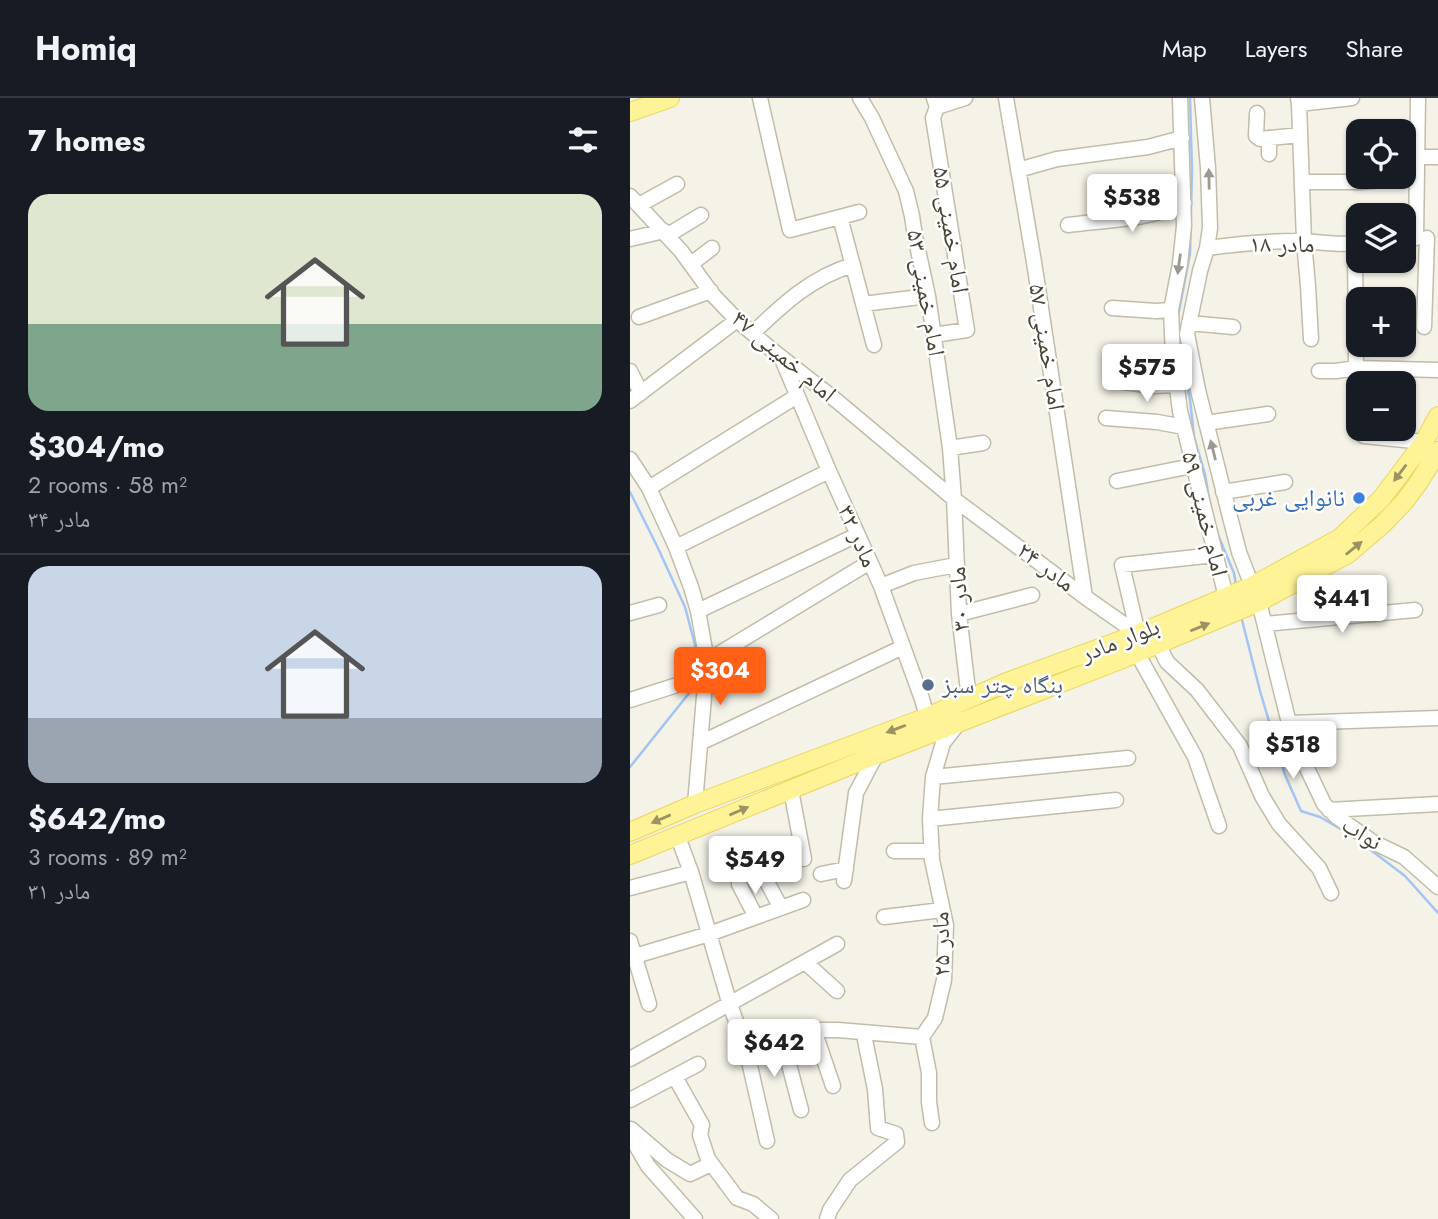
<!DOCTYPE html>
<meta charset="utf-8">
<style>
body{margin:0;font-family:Jost,"Noto Naskh Arabic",sans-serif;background:#20242c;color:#f1f3f6;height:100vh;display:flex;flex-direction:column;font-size:26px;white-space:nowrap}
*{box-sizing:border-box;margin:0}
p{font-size:23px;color:#9ea1a6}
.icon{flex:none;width:38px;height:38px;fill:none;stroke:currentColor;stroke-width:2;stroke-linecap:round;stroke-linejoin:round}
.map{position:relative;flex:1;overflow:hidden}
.drawer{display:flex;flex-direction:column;background:#171b24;width:630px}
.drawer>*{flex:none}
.tools{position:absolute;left:716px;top:21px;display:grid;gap:14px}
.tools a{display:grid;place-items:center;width:70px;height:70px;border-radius:14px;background:#171b24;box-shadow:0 2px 5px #0004;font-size:35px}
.price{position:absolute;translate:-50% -60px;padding:0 16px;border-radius:7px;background:#fff;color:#222;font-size:23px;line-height:46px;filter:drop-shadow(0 2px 4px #0008)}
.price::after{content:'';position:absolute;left:50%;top:42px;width:21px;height:16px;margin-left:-10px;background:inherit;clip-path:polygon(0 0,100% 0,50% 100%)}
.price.current{background:#ff6015;color:#fff}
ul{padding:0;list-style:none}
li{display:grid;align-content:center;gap:14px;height:371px;padding:0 28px}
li+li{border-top:2px solid #363941}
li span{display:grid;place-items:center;height:217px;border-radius:21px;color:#555}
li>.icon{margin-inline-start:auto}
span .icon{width:126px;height:126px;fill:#fffc;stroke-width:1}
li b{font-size:30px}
h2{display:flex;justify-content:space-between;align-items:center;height:84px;padding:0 28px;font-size:30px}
header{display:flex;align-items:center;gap:42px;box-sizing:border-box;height:98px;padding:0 35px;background:#171b24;border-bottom:2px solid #363941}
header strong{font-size:33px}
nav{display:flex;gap:38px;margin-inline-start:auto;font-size:24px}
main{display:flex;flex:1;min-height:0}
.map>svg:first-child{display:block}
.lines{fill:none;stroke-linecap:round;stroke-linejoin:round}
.stream{stroke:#a2c5f4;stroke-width:2.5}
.minor-casing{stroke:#c1bdaa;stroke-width:17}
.major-casing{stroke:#e9d762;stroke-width:20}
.minor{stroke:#fff;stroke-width:14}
.major{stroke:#fff397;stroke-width:18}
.oneway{fill:#9b9990}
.oneway2{fill:#9b9362}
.shop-dot{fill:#3f7fe0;stroke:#fff;stroke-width:2.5}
.service-dot{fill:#5c6f8a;stroke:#fff;stroke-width:2.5}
.labels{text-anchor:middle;stroke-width:5;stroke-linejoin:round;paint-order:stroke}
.street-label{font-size:24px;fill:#494536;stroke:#fff}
.shop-label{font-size:24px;fill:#366cbe;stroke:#fff;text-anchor:end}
.service-label{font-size:24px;fill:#4e5e75;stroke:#fff;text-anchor:start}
</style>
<header>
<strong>Homiq</strong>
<nav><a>Map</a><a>Layers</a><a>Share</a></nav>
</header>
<main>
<section class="drawer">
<h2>7 homes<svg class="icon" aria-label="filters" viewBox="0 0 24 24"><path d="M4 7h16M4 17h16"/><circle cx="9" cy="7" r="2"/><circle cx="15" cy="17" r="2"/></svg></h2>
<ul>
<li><span style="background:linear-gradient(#dfe7d0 60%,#7fa58c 0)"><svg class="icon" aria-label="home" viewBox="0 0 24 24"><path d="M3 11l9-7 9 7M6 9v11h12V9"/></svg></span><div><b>$304/mo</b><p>2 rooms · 58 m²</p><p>مادر ۳۴</p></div></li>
<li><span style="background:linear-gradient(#c9d6e8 70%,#9aa5b1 0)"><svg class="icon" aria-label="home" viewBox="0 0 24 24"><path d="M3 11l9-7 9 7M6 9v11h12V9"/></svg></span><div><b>$642/mo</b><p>3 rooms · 89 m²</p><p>مادر ۳۱</p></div></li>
</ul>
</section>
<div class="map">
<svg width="808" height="1121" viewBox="0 0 808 1121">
<rect width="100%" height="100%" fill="#f5f3e8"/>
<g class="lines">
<!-- stream -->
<path class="stream" d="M548,218L560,156L562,72L560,0
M551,263L560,301L564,339L575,376L579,401
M0,394L27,448L55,509L65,547L64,589L0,669
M588,437L604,475L606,487
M611,518L630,593L655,677L671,713L690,719L721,737L775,778L808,815"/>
<!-- minor casing -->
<g class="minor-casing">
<path id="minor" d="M130,0L160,132L210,119L244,247
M230,0L242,20L276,93L282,118L285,138L298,198L320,350L324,401L329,516L339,601
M376,0L404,164L455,499
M550,0L554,128L550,166L541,212L543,259L550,313L596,499
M572,0L578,70L580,130L577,150L570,173L557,236L568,292L600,419L609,454L622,488
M668,0L669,6L722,0
M669,6L674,143L678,188L681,241
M307,9L335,0
M627,15L626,38L630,41L670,37
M639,40V56
M788,59H808
M388,72L427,61L518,49L552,40
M672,84H730L787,79
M0,98L51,153L83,197L107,222L142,252L207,303L324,401L455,499L508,536
M9,107L47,86
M210,119L229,114
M438,127C476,122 519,122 554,105
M38,137L71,117
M786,140L788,0
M0,141L34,133
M725,146L726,270L808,272
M577,150C607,146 636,143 666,143C687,143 707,148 728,145
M61,166L82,150
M233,206L298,198
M482,210L526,213L541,212
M9,219L81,193
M559,225L603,229
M794,229L797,140
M123,235C153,206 182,179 223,167
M304,237L337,232L303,20L307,9L304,0
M152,261L199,373L251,488L292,601L297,619
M0,273L11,295
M689,273H706L726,270L728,312
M481,282L523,288L546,287
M0,303L107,222
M476,320L527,324L554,329
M576,325L638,316
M729,331V334L734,338L794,344
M320,350L353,345
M0,361L19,390L46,449L61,489L68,513L77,563L65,706
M487,383L562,368
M19,390L167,298
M593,394L655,384
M46,449L199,373
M251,488L284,475L326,467
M629,504L659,625L674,664L694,706L707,719L743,744L774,759L808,789
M68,513L227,437
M0,515L29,507
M329,516L402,497
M635,526L785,512
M508,536L492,467L585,457
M528,546L537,564L567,592L610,648L632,698L649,726L689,770L701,795
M507,555L565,659L589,728
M77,563L240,464
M0,602L44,588
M659,625L808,620
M70,645L273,549
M303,679L498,660
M161,692L174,761
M699,712L808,706
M300,721L486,702
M48,739L61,774L100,907L116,950L137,1043
M264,753H302
M129,769L151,810
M191,776L216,771
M214,783L226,695L246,657
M109,786L126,819
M0,790L61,774
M254,819L312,812
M0,843L19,906
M5,858L79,836L173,802
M175,864L207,893
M184,932L203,988
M152,940L171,1012
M116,950L184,932H208L292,939
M0,961L207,846
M45,979L72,1027L70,1037L78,1061L107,1100L123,1106L141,1121
M0,1002L68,966
M302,1025L299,1004V975L292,939L305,920L314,882L315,855L316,827L302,762L300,721L303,679L313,645L328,626
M1,1031L37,1062L60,1076L81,1066
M0,1037L18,1068L65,1121
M197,1121L200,1112L220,1082L267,1044L266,1036L248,1030L245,991L235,942L236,935"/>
</g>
<!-- major casing -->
<g class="major-casing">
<path id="major" d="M0,14L40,0
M0,734L65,706L297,619L377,584L508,536L622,488L710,440L751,401L794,344L808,318
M0,757L246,657L495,560L629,504L718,456L752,427L775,403L789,384L808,353"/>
</g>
<!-- minor -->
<use href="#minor" class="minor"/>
<!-- major -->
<use href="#major" class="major"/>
</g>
<!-- one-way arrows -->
<defs><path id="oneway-solid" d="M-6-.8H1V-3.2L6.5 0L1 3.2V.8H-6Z" transform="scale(1.75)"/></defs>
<g class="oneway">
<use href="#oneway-solid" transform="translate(579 81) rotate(-91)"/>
<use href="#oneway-solid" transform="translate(549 166) rotate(98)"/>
<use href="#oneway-solid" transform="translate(583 352) rotate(-104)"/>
</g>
<g class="oneway2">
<use href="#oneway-solid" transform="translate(770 375) rotate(127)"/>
<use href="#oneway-solid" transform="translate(724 450) rotate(-39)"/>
<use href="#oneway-solid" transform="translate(570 529) rotate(-22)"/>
<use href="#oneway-solid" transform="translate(266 631) rotate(159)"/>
<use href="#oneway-solid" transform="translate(109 713) rotate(-23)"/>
<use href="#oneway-solid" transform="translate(31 721) rotate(157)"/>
</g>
<!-- markers -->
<circle class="shop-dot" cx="729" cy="400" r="7"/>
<circle class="service-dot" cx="298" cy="587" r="7"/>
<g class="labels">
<!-- street labels -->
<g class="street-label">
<text transform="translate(321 132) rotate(81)" y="8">امام خمینی ۵۵</text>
<text x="652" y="154">مادر ۱۸</text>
<text transform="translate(296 195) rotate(80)" y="8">امام خمینی ۵۳</text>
<text transform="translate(417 249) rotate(81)" y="8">امام خمینی ۵۷</text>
<text transform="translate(154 258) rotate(40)" y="8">امام خمینی ۴۷</text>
<text transform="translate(575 416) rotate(76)" y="8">امام خمینی ۵۹</text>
<text transform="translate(228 438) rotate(66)" y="8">مادر ۳۲</text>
<text transform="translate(416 469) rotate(37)" y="8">مادر ۲۴</text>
<text transform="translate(329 501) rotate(-94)" y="8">مادر ۳۰</text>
<text transform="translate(490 542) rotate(-21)" y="8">بلوار مادر</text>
<text transform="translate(732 735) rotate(32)" y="8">نواب</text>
<text transform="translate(311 846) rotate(-91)" y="8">مادر ۲۵</text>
</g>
<!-- shop labels -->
<g class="shop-label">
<text x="715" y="408">نانوایی غربی</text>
</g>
<!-- service labels -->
<g class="service-label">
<text x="312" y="595">بنگاه چتر سبز</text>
</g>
</g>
</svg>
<div class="tools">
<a><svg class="icon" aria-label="locate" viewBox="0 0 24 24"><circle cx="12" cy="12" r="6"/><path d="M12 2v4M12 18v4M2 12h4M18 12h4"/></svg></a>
<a><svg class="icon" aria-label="layers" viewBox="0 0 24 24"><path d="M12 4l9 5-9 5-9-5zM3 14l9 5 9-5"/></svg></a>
<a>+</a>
<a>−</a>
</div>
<b class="price" style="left:502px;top:136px">$538</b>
<b class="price" style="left:517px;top:306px">$575</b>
<b class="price" style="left:712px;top:537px">$441</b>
<b class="price current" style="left:90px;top:609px">$304</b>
<b class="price" style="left:663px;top:683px">$518</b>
<b class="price" style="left:125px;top:798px">$549</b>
<b class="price" style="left:144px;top:981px">$642</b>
</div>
</main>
